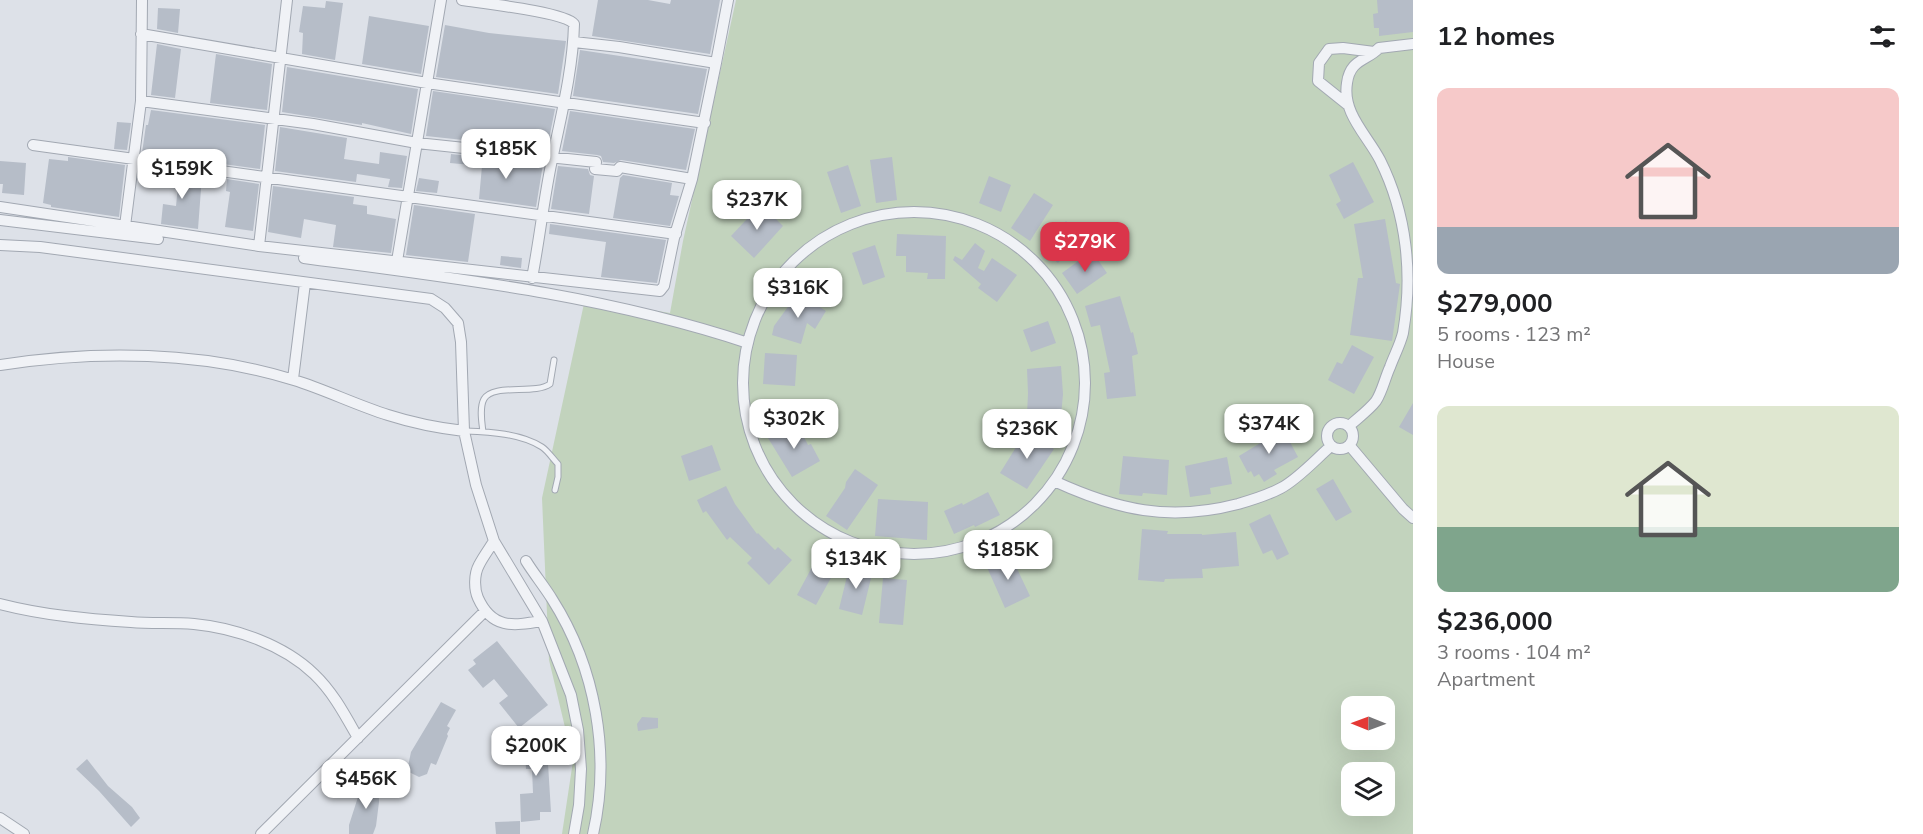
<!DOCTYPE html>
<meta charset="utf-8">
<style>
body{margin:0;font-family:"Nunito Sans",sans-serif;background:#f2f2f2;color:#202124;height:100vh;display:flex;flex-direction:column;font-size:22px;white-space:nowrap}
*{box-sizing:border-box;margin:0}
p{font-size:20px;color:#757577}
.icon{flex:none;width:33px;height:33px;fill:none;stroke:currentColor;stroke-width:2;stroke-linecap:round;stroke-linejoin:round}
.map{position:relative;flex:1;overflow:hidden}
.side{display:flex;flex-direction:column;background:#fff;width:510px}
.side>*{flex:none}
.needle{width:39px;rotate:271deg}
.tools{position:absolute;left:1341px;top:696px;display:grid;gap:12px}
.tools a{display:grid;place-items:center;width:54px;height:54px;border-radius:12px;background:#fff;box-shadow:0 6px 24px #0002;font-size:30px}
.price{position:absolute;translate:-50% -51px;padding:0 14px;border-radius:12px;background:#fff;color:#222;font-size:20px;line-height:39px;filter:drop-shadow(0 2px 3px #0008)}
.price::after{content:'';position:absolute;left:50%;top:36px;width:18px;height:14px;margin-left:-9px;background:inherit;clip-path:polygon(0 0,100% 0,50% 100%)}
.price.current{background:#da354a;color:#fff}
ul{padding:0;list-style:none}
li{display:grid;align-content:center;gap:12px;height:318px;padding:0 24px}
li span{display:grid;place-items:center;height:186px;border-radius:12px;color:#555}
li>.icon{margin-inline-start:auto}
span .icon{width:108px;height:108px;fill:#fffc;stroke-width:1}
li b{font-size:26px}
h2{display:flex;justify-content:space-between;align-items:center;height:72px;padding:0 24px;font-size:26px}
main{display:flex;flex:1;min-height:0}
.map>svg:first-child{display:block}
.green{fill:#c2d3bd;fill-rule:evenodd}
.building{fill:#b6bdc8}
.lines{fill:none;stroke-linecap:round;stroke-linejoin:round}
.service-casing{stroke:#a2a8b2;stroke-width:7}
.minor-casing{stroke:#a2a8b2;stroke-width:12}
.service{stroke:#f0f2f6;stroke-width:5}
.minor{stroke:#f0f2f6;stroke-width:10}
</style>
<main>
<div class="map">
<svg width="1413" height="834" viewBox="0 0 1413 834">
<rect width="100%" height="100%" fill="#dde1e8"/>
<!-- green -->
<path class="green" d="M736,0H1413V834H562L573,761L549,660L542,498L585,299L670,313L683,241ZM1352,706H1384V740H1352ZM1352,772H1384V806H1352Z"/>
<!-- building -->
<path class="building" d="M598,0H648L670,4L671,0H720L710,54L592,36Z
M1377,0H1413V32L1379,36V28H1374L1373,14L1378,13Z
M326,1L343,3L335,60L302,54L303,33L299,32L303,6L325,8Z
M158,8L180,9L178,33L157,29Z
M369,16L429,26L421,74L362,64Z
M445,25L489,33L566,41L558,94L436,77Z
M157,44L181,49L175,98L151,95Z
M580,50L707,69L698,114L573,96Z
M216,54L272,64L267,110L210,103Z
M287,67L418,89L411,134L362,123V125L282,112Z
M433,91L555,109L547,149L426,136Z
M151,110L265,125L260,169L142,153L146,125H148Z
M570,111L695,129L686,170L621,160L614,163L603,162L601,156L597,155L562,151Z
M117,122L131,123L127,150L114,149Z
M280,127L347,138L344,159L379,164L380,152L407,156L402,188L388,187L390,179L357,174L356,182L275,171Z
M451,154L543,164L536,207L479,199L482,166L450,163Z
M68,157L125,165L119,217L51,207V205L43,203L49,159L68,161Z
M892,157L897,200L876,203L870,160Z
M0,161L26,163L24,195L2,193L3,184H0Z
M1353,162L1374,202L1344,219L1336,204L1341,201L1329,175Z
M848,165L861,206L841,213L827,172Z
M558,166L588,169L590,175L594,176L589,214L551,209Z
M159,170L202,176L198,229L161,224L163,204L176,206L178,186L158,184Z
M623,175L672,183L670,195L679,196L670,226L613,218L620,178Z
M989,176L1011,185L1001,212L979,203Z
M419,178L439,181L437,193L416,191Z
M227,179L259,184L253,231L225,227L230,192L226,191Z
M273,186L354,197L353,204L367,206V214L396,219L391,253L333,247L336,225L304,219L301,238L268,232Z
M1034,193L1053,205L1030,241L1011,228Z
M761,204L783,226L754,258L731,236Z
M414,205L475,214L468,262L406,255Z
M1385,219L1396,283L1400,284L1392,341L1350,335L1358,278H1363L1354,224Z
M1066,221L1082,235L1058,263L1041,249Z
M550,224L666,240L657,283L601,277L606,242L549,234Z
M897,234L946,236L945,279H927L928,273L906,272V256H896Z
M975,243L985,251L978,268L984,271L992,258L1017,275L997,302L978,288L981,284L953,260L955,256L962,260Z
M875,245L885,277L863,285L852,253Z
M1092,251L1107,273L1077,294L1062,273Z
M501,256L522,258L521,268L500,265Z
M798,293L826,311L815,329L807,323L801,344L772,335L774,326Z
M1120,296L1131,333L1133,332L1138,354L1132,356L1136,396L1107,399L1104,373L1110,372L1100,325L1091,327L1085,306Z
M1048,321L1056,343L1031,352L1023,330Z
M1352,345L1374,357L1354,394L1328,380L1337,362L1342,364Z
M765,353L797,355L795,386L763,384Z
M1061,366L1063,394L1061,416L1027,415L1028,393L1027,369Z
M1413,403V435L1399,427Z
M797,423L808,445L811,444L820,461L792,477L768,438Z
M1282,427L1298,457L1274,470L1277,474L1264,482L1259,474L1254,477L1251,471L1248,473L1239,456L1262,442L1261,439Z
M1026,431L1054,449L1027,489L1000,473Z
M712,445L721,470L689,481L681,456Z
M1123,456L1169,460L1167,495L1143,493L1142,496L1119,494Z
M1227,457L1232,484L1210,488L1211,494L1190,497L1185,466Z
M855,469L878,485L847,530L826,516L845,488L846,482Z
M1333,479L1352,512L1336,521L1316,489Z
M726,486L735,504L757,534L758,533L775,550L778,547L792,560L769,585L747,563L752,558L730,537L727,540L706,511L703,513L697,500Z
M988,492L1000,515L975,527L974,525L954,534L944,511L962,503L963,505Z
M878,499L928,502L927,540L875,536Z
M1270,514L1289,554L1277,560L1272,550L1263,554L1249,524Z
M1142,529L1168,531L1167,534H1202V535L1236,532L1239,566L1202,569L1203,578L1165,579L1164,582L1138,580Z
M819,554L838,565L816,605L797,595Z
M1010,554L1030,596L1005,608L986,565Z
M850,564L873,570L862,615L839,609Z
M883,578L907,580L903,625L879,623Z
M497,641L548,705L519,728L499,703L508,696L494,679L483,688L468,670L476,664L473,660Z
M441,702L456,710L447,726L450,728L447,734L448,736L436,765L431,763L427,774L419,777L407,771L411,752Z
M642,717L658,718V728L638,731L637,724Z
M546,731L551,812H540V820L521,822L520,794L533,793L532,769H526L524,732Z
M87,759L108,786L132,807L140,818L131,827L99,791L76,769Z
M367,776L378,779L379,802L376,826L373,834H349V825L358,797H362Z
M520,821V834H496L495,822Z"/>
<g class="lines">
<!-- service casing -->
<g class="service-casing">
<path id="service" d="M464,431C489,432 520,433 542,447C548,451 553,459 558,464V477L555,490
M483,432C482,423 479,408 484,399C493,383 535,395 550,384L554,360"/>
</g>
<!-- minor casing -->
<g class="minor-casing">
<path id="minor" d="M462,0C481,3 565,12 574,24C573,68 562,112 553,155C544,196 540,237 532,278
M141,34L427,83L705,123
M716,63L728,0
M141,101L313,124L417,143L596,162L595,169L617,171L620,167L692,179
M1348,105L1318,81L1319,63L1329,49L1343,48L1374,52
M33,145L676,234
M0,207L259,246L660,291L664,286L674,238L692,179L716,63L619,47L574,42
M743 383a171 171 0 1 1 342 0a171 171 0 1 1-342 0Z
M0,220L158,239
M125,226L141,101L142,0
M0,245L40,247L431,299L445,308L458,323L461,342L464,431L476,485L494,541L542,621L571,695L578,730L581,769L579,805L574,834
M259,246L287,0
M304,258C454,278 604,295 748,343
M397,261L441,0
M0,365C96,350 201,351 294,380C326,390 356,405 388,415C413,423 438,428 464,431
M293,379L305,283
M1327 436a13 13 0 1 1 26 0a13 13 0 1 1-26 0Z
M1349,426C1358,418 1369,410 1376,401C1382,392 1385,378 1390,367C1394,356 1400,345 1403,333C1413,275 1407,214 1380,160C1367,135 1342,113 1347,83C1350,59 1367,61 1379,48L1413,44
M1350,446L1403,509L1413,518
M1054,481C1117,510 1169,522 1238,504C1252,500 1268,495 1281,488C1298,479 1316,459 1331,446
M494,541C489,549 483,557 479,565C474,574 474,589 478,598C492,629 512,626 542,621
M526,561C534,574 544,586 552,599C596,668 611,755 593,834
M0,604C43,615 86,619 131,622C152,624 173,622 194,624C236,628 284,645 314,674C333,692 345,715 358,738
M0,818L24,834
M261,834L484,612"/>
</g>
<!-- service -->
<use href="#service" class="service"/>
<!-- minor -->
<use href="#minor" class="minor"/>
</g>
</svg>
<div class="tools">
<a><svg class="needle" viewBox="-14 -14 28 28"><path d="M0-13l5 13h-10z" fill="#e53935"/><path d="M0 13l5-13h-10z" fill="#757577"/></svg></a>
<a><svg class="icon" aria-label="layers" viewBox="0 0 24 24"><path d="M12 4l9 5-9 5-9-5zM3 14l9 5 9-5"/></svg></a>
</div>
<b class="price" style="left:506px;top:180px">$185K</b>
<b class="price" style="left:182px;top:200px">$159K</b>
<b class="price" style="left:757px;top:231px">$237K</b>
<b class="price current" style="left:1085px;top:273px">$279K</b>
<b class="price" style="left:798px;top:319px">$316K</b>
<b class="price" style="left:794px;top:450px">$302K</b>
<b class="price" style="left:1269px;top:455px">$374K</b>
<b class="price" style="left:1027px;top:460px">$236K</b>
<b class="price" style="left:1008px;top:581px">$185K</b>
<b class="price" style="left:856px;top:590px">$134K</b>
<b class="price" style="left:536px;top:777px">$200K</b>
<b class="price" style="left:366px;top:810px">$456K</b>
</div>
<section class="side">
<h2>12 homes<svg class="icon" aria-label="filters" viewBox="0 0 24 24"><path d="M4 7h16M4 17h16"/><circle cx="9" cy="7" r="2"/><circle cx="15" cy="17" r="2"/></svg></h2>
<ul>
<li><span style="background:linear-gradient(#f6c9c9 75%,#9aa5b1 0)"><svg class="icon" aria-label="home" viewBox="0 0 24 24"><path d="M3 11l9-7 9 7M6 9v11h12V9"/></svg></span><div><b>$279,000</b><p>5 rooms · 123 m²</p><p>House</p></div></li>
<li><span style="background:linear-gradient(#dfe7d0 65%,#7fa58c 0)"><svg class="icon" aria-label="home" viewBox="0 0 24 24"><path d="M3 11l9-7 9 7M6 9v11h12V9"/></svg></span><div><b>$236,000</b><p>3 rooms · 104 m²</p><p>Apartment</p></div></li>
</ul>
</section>
</main>
